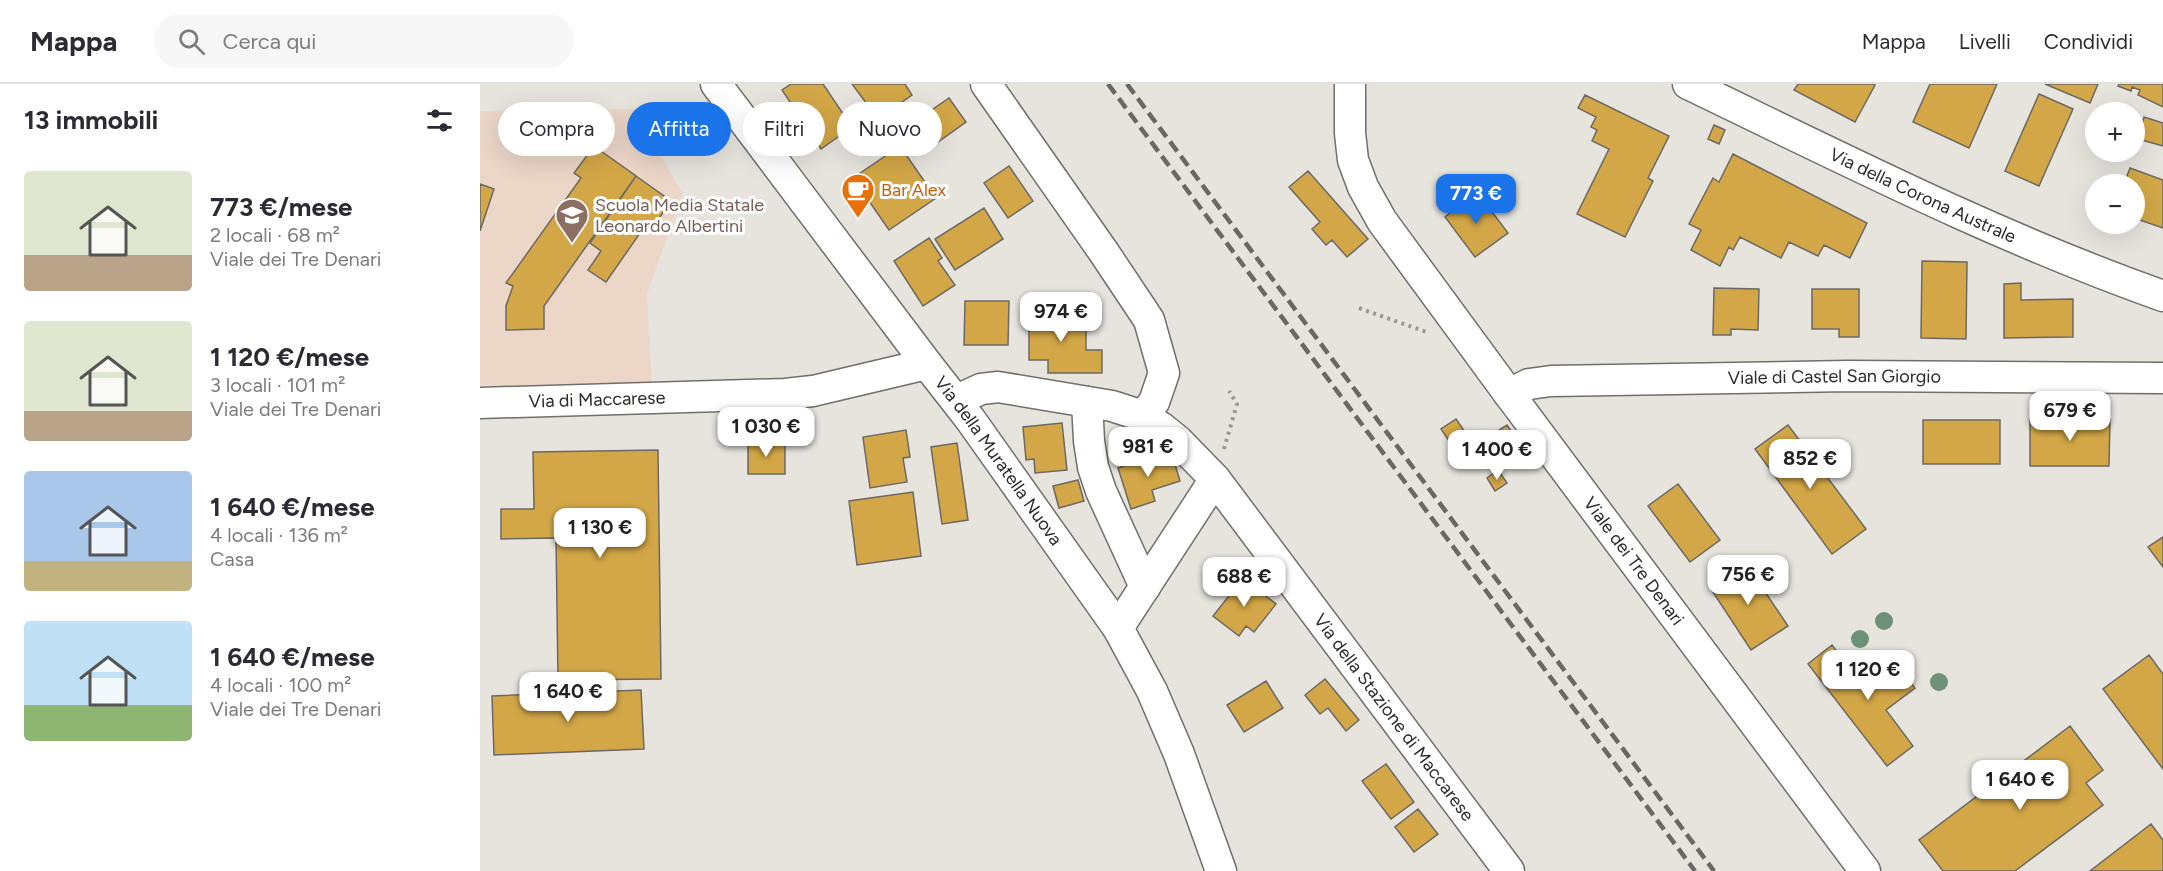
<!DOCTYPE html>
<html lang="it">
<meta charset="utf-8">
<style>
body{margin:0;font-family:Figtree,sans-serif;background:#f7f7f7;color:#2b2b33;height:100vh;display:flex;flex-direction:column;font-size:22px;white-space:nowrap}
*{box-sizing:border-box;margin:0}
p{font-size:20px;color:#7c7c81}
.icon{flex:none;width:33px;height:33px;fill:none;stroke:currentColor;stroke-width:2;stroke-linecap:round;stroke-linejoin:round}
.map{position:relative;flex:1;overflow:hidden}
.details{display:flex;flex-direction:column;background:#fff;width:480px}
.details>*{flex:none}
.hud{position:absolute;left:18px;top:18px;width:570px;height:54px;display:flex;gap:12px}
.controls{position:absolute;left:1605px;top:18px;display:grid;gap:12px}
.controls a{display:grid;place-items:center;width:60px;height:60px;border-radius:50%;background:#fff;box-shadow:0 6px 24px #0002;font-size:30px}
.price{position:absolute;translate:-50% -51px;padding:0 14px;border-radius:12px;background:#fff;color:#222;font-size:20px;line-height:39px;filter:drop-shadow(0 2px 3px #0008)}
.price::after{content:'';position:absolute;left:50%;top:36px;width:18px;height:14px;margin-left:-9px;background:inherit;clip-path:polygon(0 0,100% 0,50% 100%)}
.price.selected{background:#1a73e8;color:#fff}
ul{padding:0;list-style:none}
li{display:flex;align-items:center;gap:18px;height:150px;padding:0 24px}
li span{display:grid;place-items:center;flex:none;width:168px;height:120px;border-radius:6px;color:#555}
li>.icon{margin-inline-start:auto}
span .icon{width:72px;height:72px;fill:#fffc;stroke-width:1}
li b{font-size:26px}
h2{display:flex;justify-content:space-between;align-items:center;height:72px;padding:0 24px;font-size:26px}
.tag{padding:0 21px;border-radius:27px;background:#fff;box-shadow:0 6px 24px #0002;font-size:21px;line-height:54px}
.tag.selected{background:#1a73e8;color:#fff}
header{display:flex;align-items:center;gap:36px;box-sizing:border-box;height:84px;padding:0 30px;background:#fff;border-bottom:2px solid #e1e1e2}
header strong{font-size:28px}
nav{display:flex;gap:33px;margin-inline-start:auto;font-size:21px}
.search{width:420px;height:54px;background:#f7f7f7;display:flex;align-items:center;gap:15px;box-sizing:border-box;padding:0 21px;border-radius:33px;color:#7c7c81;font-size:22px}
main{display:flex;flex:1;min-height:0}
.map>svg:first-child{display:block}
.education{fill:#ebd6c8}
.building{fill:#d3a747;stroke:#6c6964;stroke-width:1.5}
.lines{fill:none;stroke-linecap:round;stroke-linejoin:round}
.minor-casing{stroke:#716f69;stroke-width:33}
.path{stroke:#9a9894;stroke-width:4;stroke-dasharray:3 4.5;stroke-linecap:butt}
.minor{stroke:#fff;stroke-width:30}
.rail{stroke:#696864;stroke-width:4.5;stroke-dasharray:12 6;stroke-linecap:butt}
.tree{fill:#6d9078}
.labels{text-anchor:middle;stroke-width:6;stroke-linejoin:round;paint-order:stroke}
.food-label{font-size:18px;fill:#c56008;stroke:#fff;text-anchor:start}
.street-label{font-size:18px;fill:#2c2b29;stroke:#fff}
.education-label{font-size:18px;fill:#785e54;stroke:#fff;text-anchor:start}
</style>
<header>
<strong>Mappa</strong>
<div class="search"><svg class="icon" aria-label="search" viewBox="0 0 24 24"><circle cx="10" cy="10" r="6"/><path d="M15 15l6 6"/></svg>Cerca qui</div>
<nav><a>Mappa</a><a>Livelli</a><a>Condividi</a></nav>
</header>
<main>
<section class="details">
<h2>13 immobili<svg class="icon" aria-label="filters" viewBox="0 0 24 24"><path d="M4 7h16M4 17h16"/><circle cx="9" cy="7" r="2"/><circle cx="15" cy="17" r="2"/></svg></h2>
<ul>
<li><span style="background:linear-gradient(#dfe7d0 70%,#b9a48a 0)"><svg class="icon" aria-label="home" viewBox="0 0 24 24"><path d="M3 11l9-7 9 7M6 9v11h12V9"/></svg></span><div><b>773 €/mese</b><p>2 locali · 68 m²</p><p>Viale dei Tre Denari</p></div></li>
<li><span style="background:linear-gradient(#dfe7d0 75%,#b9a48a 0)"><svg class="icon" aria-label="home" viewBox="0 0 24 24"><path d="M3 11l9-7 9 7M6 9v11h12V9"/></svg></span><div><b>1 120 €/mese</b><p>3 locali · 101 m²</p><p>Viale dei Tre Denari</p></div></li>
<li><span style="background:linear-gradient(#a9c7e8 75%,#c2b280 0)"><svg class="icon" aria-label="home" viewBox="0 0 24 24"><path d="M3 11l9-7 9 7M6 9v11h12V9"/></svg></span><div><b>1 640 €/mese</b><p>4 locali · 136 m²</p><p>Casa</p></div></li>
<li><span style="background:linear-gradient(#bfe0f5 70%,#8fb573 0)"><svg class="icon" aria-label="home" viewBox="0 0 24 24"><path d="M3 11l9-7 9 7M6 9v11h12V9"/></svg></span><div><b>1 640 €/mese</b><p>4 locali · 100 m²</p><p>Viale dei Tre Denari</p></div></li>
</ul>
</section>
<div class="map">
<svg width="1683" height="787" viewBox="0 0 1683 787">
<rect width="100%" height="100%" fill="#e7e4de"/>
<!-- education -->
<path class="education" d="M158,25L161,40L203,109L167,210L172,302H0V27Z"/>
<!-- building -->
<path class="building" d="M311,0H343L372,43L341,65L302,6Z
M372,0H425L432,11L398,35Z
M1318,0H1393L1395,1L1375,38L1314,6Z
M1450,0H1517L1489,64L1433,38Z
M1565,0H1618L1610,19Z
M1639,0H1683V23L1658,11L1660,6L1652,3L1651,7L1638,2Z
M1559,10L1593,25L1559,102L1525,87Z
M1105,11L1189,52L1168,94L1173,97L1145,153L1097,130L1129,65L1112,57L1117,46L1111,43L1116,33L1098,24Z
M469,14L486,38L447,66L430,41Z
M1664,33L1683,39V62L1658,55Z
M1234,41L1245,46L1239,60L1228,55Z
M114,62L156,92L64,222V245L26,246V222L33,202L26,199L101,94L94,89Z
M420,62L456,114L409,146L373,94Z
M1253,70L1387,139L1370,174L1344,161L1338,172L1309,158L1301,174L1260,153L1253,166L1249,163L1240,182L1211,166L1221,146L1209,140L1233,94L1239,98Z
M529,82L553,117L528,134L504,99Z
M1650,84L1683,96V144L1654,134V100H1644Z
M828,87L888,155L867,173L852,156L846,161L832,145L840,138L809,103Z
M156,92L191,117L173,143L167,139L126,198L108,186L121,167L110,159Z
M0,100L14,105L0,147Z
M997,108L1028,149L995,173L965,133Z
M504,124L523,155L475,186L455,155Z
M449,154L462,174L458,177L475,201L443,222L414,177Z
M1442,177L1487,178L1486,255L1441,254Z
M1541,199V216L1593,215V253L1524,254V200Z
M1234,204L1279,205L1278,246L1251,245V251H1233Z
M1332,205H1379V253H1359V245H1332Z
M485,217H529L528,261H484Z
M549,219H572V238H606V266H622V289H568V276H549Z
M976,335L1001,371L985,381L961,345Z
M1550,335H1630L1629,382H1550Z
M1443,336H1520V380H1443Z
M582,339L587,386L555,389L554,375L546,376L543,343Z
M1027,341L1047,370L1036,378L1016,348Z
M1308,341L1386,445L1352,470L1275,365Z
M426,346L430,373L423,374L427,398L390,404L383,353Z
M268,358H305V390H268Z
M477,359L488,436L462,440L451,363Z
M178,366L181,595L78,596L76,454L21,455V425H54L53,368Z
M691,367L700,397L672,406L675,417L651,425L638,384Z
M1018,386L1027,399L1015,407L1007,394Z
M598,396L604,417L579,424L573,402Z
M1198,400L1240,456L1210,478L1168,422Z
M433,408L441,472L377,481L369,417Z
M1683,453V483L1668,463Z
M1265,478L1308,542L1271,566L1229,502Z
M763,494L796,520L774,548L766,542L759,552L733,532Z
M1352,561L1382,601L1414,577L1435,604L1406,626L1433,662L1407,682L1328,580Z
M1669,571L1683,590V685L1623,605Z
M845,595L879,636L866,647L848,624L840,630L825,611Z
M786,597L803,624L764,648L747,621Z
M161,606L164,665L14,671L12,612Z
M1590,642L1623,686L1606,699L1623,721L1535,787H1463L1439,756Z
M906,680L934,718L911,735L882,697Z
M938,725L958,750L934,768L915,743Z
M1671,740L1683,756V787H1610Z"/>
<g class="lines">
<!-- minor casing -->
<g class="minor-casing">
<g id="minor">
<path id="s1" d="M236,0L447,280L490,335L638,544L672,607L699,670L741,787"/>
<path d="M506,0L623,167L669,236L684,289L674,318L663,332"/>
<path id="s2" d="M870,0V49L873,76L883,103L902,137L1029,310L1385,787"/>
<path id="s3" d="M1208,0C1364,75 1519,154 1683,212"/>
<path id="s4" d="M1029,310L1049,300L1071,297L1368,292L1683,294"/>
<path id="s5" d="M477,316L501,305L518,303L632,322L663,332L682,344L698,357L735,395L1029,787"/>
<path d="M607,318L609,357L613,383L621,407L665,503"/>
<path id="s6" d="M0,319L305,310L333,307L447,280"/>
<path d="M638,544L735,395"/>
</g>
</g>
<!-- path -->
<path class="path" d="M879,224L949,249
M744,365L757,320L749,307"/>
<!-- minor -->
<use href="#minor" class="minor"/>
<!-- rail -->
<path class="rail" d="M628,0L1215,787
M647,0L1234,787"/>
</g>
<!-- trees -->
<g class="tree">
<circle cx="1404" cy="537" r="9"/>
<circle cx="1380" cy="555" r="9"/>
<circle cx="1459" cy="598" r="9"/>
</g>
<!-- icons -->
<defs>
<g id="cafe-pin" transform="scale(1.725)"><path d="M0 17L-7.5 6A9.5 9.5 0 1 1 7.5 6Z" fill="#e8710a" stroke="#fff"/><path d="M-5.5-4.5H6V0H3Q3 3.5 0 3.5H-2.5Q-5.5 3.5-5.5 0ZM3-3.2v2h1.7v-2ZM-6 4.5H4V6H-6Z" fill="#fff"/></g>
<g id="school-pin" transform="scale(1.725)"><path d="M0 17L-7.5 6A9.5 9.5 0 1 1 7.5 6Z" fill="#8d6e63" stroke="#fff"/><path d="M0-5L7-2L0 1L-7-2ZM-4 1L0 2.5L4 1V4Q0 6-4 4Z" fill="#fff"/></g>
</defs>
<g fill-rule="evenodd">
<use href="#cafe-pin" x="378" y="106"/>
<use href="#school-pin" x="92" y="131"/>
</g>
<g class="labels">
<!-- food labels -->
<g class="food-label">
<text x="401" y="112">Bar Alex</text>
</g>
<!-- street labels -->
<g class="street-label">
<text dy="6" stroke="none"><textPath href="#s3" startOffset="260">Via della Corona Australe</textPath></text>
<text dy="6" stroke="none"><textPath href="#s4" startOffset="328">Viale di Castel San Giorgio</textPath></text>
<text dy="6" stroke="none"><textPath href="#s6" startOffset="117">Via di Maccarese</textPath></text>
<text dy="6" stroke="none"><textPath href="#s1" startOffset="471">Via della Muratella Nuova</textPath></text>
<text dy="6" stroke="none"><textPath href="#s2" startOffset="567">Viale dei Tre Denari</textPath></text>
<text dy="6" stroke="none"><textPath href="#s5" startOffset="586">Via della Stazione di Maccarese</textPath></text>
</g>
<!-- education labels -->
<g class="education-label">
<text x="115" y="127">Scuola Media Statale<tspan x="115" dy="21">Leonardo Albertini</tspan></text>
</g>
</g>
</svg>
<div class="controls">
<a>+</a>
<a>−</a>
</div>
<b class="price selected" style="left:996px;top:141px">773 €</b>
<b class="price" style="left:581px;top:259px">974 €</b>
<b class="price" style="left:1590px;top:358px">679 €</b>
<b class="price" style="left:286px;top:374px">1 030 €</b>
<b class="price" style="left:668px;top:394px">981 €</b>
<b class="price" style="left:1017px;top:397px">1 400 €</b>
<b class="price" style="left:1330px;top:406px">852 €</b>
<b class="price" style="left:120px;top:475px">1 130 €</b>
<b class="price" style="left:1268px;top:522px">756 €</b>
<b class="price" style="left:764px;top:524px">688 €</b>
<b class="price" style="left:1388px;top:617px">1 120 €</b>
<b class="price" style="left:88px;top:639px">1 640 €</b>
<b class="price" style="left:1540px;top:727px">1 640 €</b>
<div class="hud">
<a class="tag">Compra</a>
<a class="tag selected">Affitta</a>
<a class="tag">Filtri</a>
<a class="tag">Nuovo</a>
</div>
</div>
</main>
